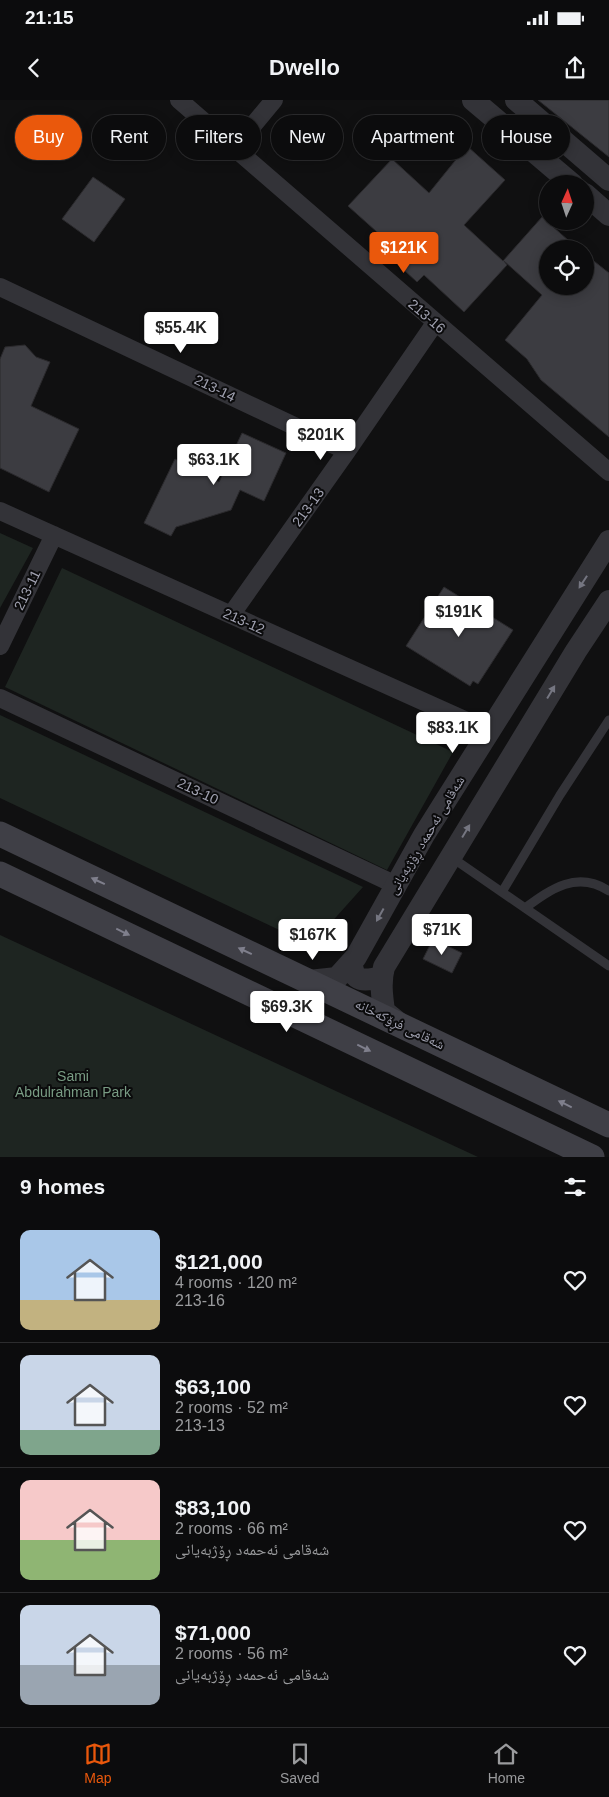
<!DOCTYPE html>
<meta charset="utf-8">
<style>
body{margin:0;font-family:Arial,"Noto Naskh Arabic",sans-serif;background:#151516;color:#f1f3f6;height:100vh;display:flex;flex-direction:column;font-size:19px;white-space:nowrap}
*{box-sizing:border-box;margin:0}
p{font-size:16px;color:#9a9b9d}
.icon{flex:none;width:28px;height:28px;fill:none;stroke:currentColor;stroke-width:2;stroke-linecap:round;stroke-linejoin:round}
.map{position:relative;height:1057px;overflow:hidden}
.drawer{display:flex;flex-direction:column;background:#0c0c0d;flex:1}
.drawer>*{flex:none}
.banner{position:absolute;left:15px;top:15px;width:580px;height:45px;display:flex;gap:10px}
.needle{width:32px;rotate:3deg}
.buttons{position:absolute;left:539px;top:75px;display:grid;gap:10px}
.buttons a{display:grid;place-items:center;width:55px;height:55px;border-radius:50%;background:#0c0c0d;box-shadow:0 2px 12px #0003,0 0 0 1px #2c2c2e;font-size:25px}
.price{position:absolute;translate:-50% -42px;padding:0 11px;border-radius:5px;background:#fff;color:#222;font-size:16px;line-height:32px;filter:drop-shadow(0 1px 2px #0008)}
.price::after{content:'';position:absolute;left:50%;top:30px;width:15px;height:11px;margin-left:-8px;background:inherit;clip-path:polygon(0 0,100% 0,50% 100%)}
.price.active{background:#ea580c;color:#fff}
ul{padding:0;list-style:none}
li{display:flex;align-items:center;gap:15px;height:125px;padding:0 20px}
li+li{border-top:1px solid #2c2c2e}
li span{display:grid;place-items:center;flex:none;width:140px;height:100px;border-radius:10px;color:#555}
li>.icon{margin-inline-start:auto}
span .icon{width:60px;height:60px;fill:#fffc;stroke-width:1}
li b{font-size:21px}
h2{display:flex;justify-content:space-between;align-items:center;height:60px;padding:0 20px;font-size:21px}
.tag{padding:0 18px;border-radius:22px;background:#0c0c0d;box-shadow:0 2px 12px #0003,0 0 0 1px #2c2c2e;font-size:18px;line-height:45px}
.tag.active{background:#ea580c;color:#fff}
.status{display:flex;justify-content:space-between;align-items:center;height:35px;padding:0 25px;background:#0c0c0d;direction:ltr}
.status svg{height:14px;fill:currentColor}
header{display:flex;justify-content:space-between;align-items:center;height:65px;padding:0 20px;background:#0c0c0d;font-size:22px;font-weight:600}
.tab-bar{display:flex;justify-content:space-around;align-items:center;height:70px;border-top:1px solid #2c2c2e;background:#0c0c0d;font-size:14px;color:#9a9b9d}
.tab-bar a{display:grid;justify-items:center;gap:2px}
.tab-bar .active{color:#ea580c}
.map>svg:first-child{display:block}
.green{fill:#1e2521}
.building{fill:#3c3c41;stroke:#2b2a2d}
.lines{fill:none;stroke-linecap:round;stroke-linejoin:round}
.service{stroke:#333338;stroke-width:9}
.minor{stroke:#333338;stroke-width:18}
.tertiary{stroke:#333338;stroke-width:22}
.secondary{stroke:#3f3f46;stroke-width:25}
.oneway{fill:#757681}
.oneway2{fill:#7f7f8c}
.labels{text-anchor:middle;stroke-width:4;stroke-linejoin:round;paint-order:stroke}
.street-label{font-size:14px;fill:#a1a2b1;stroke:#0b0b0c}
.park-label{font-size:14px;fill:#799c84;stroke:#0b0b0c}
</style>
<div class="status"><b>21:15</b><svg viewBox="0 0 49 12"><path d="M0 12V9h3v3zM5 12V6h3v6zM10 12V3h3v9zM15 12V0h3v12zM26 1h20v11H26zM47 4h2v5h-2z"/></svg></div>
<header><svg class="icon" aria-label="back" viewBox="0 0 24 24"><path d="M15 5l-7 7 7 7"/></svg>Dwello<svg class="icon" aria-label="share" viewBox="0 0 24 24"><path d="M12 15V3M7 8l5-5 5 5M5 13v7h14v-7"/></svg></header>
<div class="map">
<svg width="609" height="1057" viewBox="0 0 609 1057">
<rect width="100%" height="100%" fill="#101011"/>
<!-- green -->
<path class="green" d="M0,433L33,448L0,508Z
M62,468L453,652L387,770L5,587Z
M0,615L363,787L311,845L0,698Z
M0,835L478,1057H0Z"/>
<!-- building -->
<path class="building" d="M538,0H609V57Z
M467,46L505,80L464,125L503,161L542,117L578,149H548V186H585V154L609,173V337L541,280L527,259L505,240L542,195L504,161L507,165L464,212L424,175L417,182L379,147L386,140L348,106L392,59L429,93Z
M93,77L125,99L94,142L62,119Z
M25,245L36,257L50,262L31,306L79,329L49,392L0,368V259L5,247Z
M242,333L286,353L264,401L240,390L231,410L176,427L171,436L144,423L175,359L219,382Z
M444,487L513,530L478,584L473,581L470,586L406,546Z
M433,839L462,853L452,873L423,859Z"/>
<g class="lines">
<!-- service -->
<path class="service" d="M451,757L609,866
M502,792L560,695L609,620
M525,808C551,789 577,770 609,791"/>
<!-- minor -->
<path class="minor" d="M179,0L609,372
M235,47L274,0
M0,187L347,351
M0,411L489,631
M231,515L347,351L435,223
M0,546L54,435
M0,598L396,785"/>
<!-- tertiary -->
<path class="tertiary" d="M473,0L572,84
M516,0L609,80
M585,94L609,115
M352,862C352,883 365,881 382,877
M309,881L337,878L356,857L424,735L609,441
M400,924L384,911C382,896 380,882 384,867L576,551L609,501"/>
<!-- secondary -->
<path class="secondary" d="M0,734L609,1025
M0,774L592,1057"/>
</g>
<!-- one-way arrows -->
<defs><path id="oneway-solid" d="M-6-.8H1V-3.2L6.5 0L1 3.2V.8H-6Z" transform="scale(1.25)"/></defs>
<g class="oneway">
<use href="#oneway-solid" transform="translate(583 482) rotate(123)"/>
<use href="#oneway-solid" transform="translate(551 592) rotate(-59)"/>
<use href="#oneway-solid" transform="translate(466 731) rotate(-59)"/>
<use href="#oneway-solid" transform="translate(380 815) rotate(119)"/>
</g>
<g class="oneway2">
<use href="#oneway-solid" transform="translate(98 781) rotate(-155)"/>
<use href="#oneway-solid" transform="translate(123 832) rotate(26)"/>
<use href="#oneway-solid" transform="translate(245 851) rotate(-155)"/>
<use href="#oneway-solid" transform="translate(364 948) rotate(26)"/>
<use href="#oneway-solid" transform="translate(565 1004) rotate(-154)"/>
</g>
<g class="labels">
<!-- street labels -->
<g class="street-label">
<text transform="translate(427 216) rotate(41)" y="5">213-16</text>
<text transform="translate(215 288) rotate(26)" y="5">213-14</text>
<text transform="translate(308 407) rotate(-54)" y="5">213-13</text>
<text transform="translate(27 490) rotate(-64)" y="5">213-11</text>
<text transform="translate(244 521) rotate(24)" y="5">213-12</text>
<text transform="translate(198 691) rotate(25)" y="5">213-10</text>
<text transform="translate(426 735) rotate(-59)" y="5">شەقامی ئەحمەد ڕۆژبەیانی</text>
<text transform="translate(400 924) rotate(26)" y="5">شەقامی فڕۆکەخانە</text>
</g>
<!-- park labels -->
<g class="park-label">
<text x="73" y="981">Sami<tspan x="73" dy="16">Abdulrahman Park</tspan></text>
</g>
</g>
</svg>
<div class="buttons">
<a><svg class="needle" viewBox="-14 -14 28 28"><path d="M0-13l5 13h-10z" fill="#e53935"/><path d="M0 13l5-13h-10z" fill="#9a9b9d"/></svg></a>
<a><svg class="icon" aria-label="locate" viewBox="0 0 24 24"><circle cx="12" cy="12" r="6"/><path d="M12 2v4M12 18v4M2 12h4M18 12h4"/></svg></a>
</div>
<b class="price active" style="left:404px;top:174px">$121K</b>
<b class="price" style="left:181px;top:254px">$55.4K</b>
<b class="price" style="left:321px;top:361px">$201K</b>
<b class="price" style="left:214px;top:386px">$63.1K</b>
<b class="price" style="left:459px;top:538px">$191K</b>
<b class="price" style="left:453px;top:654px">$83.1K</b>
<b class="price" style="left:442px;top:856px">$71K</b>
<b class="price" style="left:313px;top:861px">$167K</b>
<b class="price" style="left:287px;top:933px">$69.3K</b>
<div class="banner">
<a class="tag active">Buy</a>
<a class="tag">Rent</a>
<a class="tag">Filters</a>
<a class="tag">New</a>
<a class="tag">Apartment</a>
<a class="tag">House</a>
</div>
</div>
<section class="drawer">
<h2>9 homes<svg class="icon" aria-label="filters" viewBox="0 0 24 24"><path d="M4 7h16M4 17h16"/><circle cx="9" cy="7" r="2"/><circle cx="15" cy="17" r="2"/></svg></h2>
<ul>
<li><span style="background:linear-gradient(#a9c7e8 70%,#c2b280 0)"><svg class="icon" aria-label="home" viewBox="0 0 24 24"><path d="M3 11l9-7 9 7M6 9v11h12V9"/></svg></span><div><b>$121,000</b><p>4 rooms · 120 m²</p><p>213-16</p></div><svg class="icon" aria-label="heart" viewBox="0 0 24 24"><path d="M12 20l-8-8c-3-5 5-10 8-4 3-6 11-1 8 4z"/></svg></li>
<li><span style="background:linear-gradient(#c9d6e8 75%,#7fa58c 0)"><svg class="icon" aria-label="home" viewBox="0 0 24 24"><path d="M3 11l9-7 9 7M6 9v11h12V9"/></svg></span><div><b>$63,100</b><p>2 rooms · 52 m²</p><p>213-13</p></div><svg class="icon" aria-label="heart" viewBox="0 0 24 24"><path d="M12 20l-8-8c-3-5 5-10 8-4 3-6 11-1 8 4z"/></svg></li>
<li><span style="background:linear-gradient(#f6c9c9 60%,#8fb573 0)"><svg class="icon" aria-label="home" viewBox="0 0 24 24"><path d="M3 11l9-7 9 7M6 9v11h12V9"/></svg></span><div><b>$83,100</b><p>2 rooms · 66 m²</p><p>شەقامی ئەحمەد ڕۆژبەیانی</p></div><svg class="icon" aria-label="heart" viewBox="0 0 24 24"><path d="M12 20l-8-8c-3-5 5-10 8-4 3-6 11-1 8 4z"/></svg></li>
<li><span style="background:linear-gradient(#c9d6e8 60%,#9aa5b1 0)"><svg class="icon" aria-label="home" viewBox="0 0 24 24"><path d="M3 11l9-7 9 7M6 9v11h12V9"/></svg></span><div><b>$71,000</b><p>2 rooms · 56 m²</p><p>شەقامی ئەحمەد ڕۆژبەیانی</p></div><svg class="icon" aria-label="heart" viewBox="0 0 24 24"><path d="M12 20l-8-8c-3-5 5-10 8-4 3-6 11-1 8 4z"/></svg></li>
</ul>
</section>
<nav class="tab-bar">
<a class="active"><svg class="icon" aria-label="map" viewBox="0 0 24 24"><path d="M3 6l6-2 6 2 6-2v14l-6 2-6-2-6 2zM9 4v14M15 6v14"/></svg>Map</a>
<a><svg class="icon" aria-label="saved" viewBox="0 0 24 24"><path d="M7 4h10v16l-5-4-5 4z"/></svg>Saved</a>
<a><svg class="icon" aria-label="home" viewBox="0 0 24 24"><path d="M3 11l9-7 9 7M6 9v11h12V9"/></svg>Home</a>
</nav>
